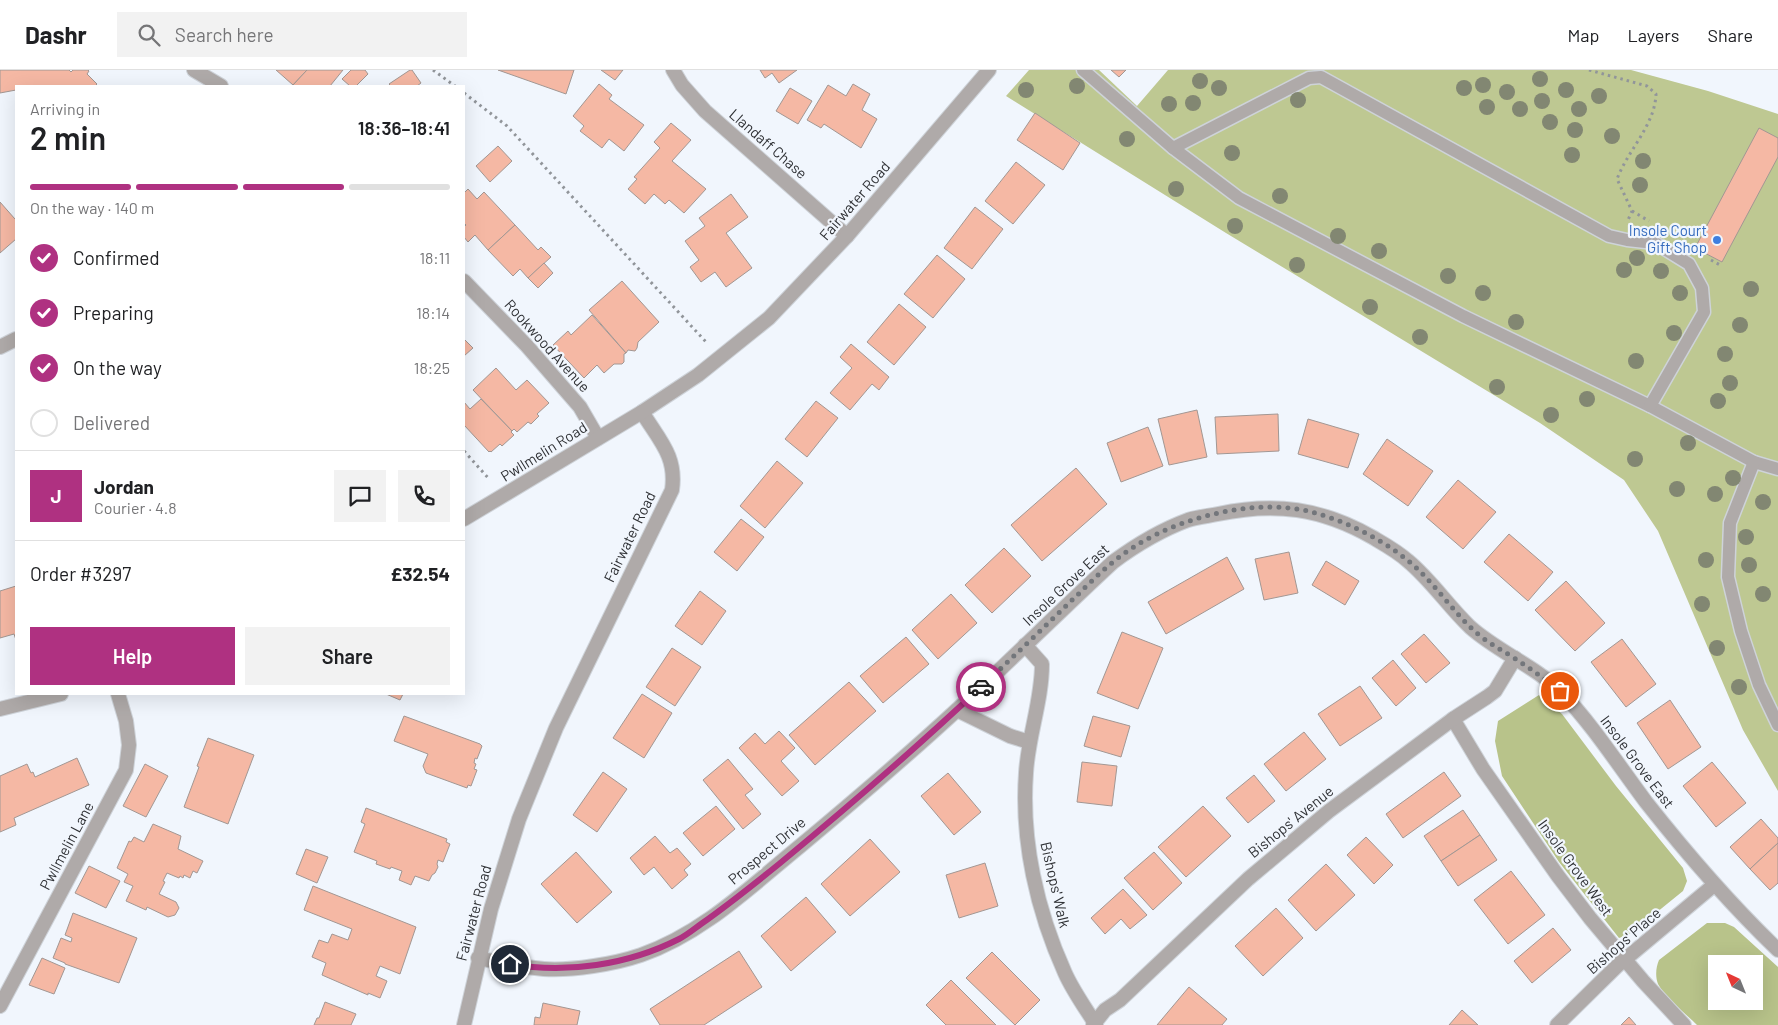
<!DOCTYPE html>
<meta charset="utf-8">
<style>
body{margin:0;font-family:Barlow,sans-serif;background:#f2f2f2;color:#202124;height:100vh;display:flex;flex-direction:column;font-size:19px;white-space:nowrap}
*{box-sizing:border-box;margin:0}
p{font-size:16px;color:#757577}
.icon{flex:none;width:28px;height:28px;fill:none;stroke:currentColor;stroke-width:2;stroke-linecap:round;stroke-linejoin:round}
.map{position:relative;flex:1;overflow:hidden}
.panel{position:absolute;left:15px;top:15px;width:450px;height:610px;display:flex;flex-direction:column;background:#fff;border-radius:0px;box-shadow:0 5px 20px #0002}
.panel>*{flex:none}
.needle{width:32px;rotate:317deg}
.tools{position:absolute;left:1708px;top:885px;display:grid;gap:10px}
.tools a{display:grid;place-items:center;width:55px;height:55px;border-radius:0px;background:#fff;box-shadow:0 5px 20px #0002;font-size:25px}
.pin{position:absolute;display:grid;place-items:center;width:42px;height:42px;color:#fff;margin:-21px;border:2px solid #fff;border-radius:50%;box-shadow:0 1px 5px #0007}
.courier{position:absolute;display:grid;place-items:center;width:50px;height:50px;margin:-25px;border:4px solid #af3181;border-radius:50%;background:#fff;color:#222;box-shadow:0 1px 6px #0007}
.head em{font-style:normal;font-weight:600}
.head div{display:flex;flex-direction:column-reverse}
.head{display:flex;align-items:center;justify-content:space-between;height:85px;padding:0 15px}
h1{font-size:32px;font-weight:600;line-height:38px}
.bar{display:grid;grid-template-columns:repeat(4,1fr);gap:8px 5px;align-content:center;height:60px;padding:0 15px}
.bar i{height:6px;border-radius:4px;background:#e0e0e0}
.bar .current{background:#af3181}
.bar p{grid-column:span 4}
.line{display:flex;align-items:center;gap:12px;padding:0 15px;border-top:1px solid #e0e0e0}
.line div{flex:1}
.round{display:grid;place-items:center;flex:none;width:52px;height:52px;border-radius:0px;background:#f2f2f2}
ol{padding:0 15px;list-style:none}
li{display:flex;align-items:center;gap:15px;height:55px}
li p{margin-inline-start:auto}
li .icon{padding:5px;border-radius:50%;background:#af3181;color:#fff;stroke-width:4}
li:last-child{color:#757577}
li i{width:28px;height:28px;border:2px solid #e0e0e0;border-radius:50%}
.cta{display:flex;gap:10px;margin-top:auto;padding:10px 15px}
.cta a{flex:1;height:58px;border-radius:0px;background:#af3181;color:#fff;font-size:20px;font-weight:600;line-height:58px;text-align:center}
.cta a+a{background:#f2f2f2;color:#202124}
header{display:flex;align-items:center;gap:30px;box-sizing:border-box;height:70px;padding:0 25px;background:#fff;border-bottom:1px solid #e0e0e0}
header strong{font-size:24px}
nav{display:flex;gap:28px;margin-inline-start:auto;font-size:18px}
.search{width:350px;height:45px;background:#f2f2f2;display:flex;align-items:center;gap:12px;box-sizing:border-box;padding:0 18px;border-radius:0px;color:#757577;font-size:19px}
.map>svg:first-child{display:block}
.green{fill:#bec892}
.forest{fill:#b8c38a;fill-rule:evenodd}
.building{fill:#f5b8a4;stroke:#a29793}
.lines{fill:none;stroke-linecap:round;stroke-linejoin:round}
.service-casing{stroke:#ced3d9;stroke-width:15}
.minor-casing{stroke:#ced3d9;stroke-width:16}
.tertiary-casing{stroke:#ced3d9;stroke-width:16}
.path{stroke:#91959a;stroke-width:3;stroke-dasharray:2.5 4;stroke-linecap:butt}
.service{stroke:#afaaa9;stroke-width:12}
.minor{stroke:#afaaa9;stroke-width:14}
.tertiary{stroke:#afaaa9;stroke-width:14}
.tree{fill:#828772}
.done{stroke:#73767b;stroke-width:5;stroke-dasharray:0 9}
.route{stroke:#af3181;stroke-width:6}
.shop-dot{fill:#3f7fe0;stroke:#f1f6fd;stroke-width:2}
.labels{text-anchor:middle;stroke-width:4.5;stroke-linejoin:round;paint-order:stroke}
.street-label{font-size:15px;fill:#2f3135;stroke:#f1f6fd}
.shop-label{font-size:15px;fill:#366cbe;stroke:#f1f6fd;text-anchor:end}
</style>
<header>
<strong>Dashr</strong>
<div class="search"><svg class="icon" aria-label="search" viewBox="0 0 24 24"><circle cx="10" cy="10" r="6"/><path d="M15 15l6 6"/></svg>Search here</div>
<nav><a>Map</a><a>Layers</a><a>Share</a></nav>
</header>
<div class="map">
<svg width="1778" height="955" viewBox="0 0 1778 955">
<rect width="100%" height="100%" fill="#f1f6fd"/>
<polygon class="green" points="1029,0 1099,0 1137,36 1168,0 1631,0 1708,21 1778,44 1778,721 1743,660 1658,461 1624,410 1540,353 1226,163 1006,26"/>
<g class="forest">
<polygon points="1539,625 1562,644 1616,716 1683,798 1687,811 1683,821 1630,864 1619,868 1559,792 1502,706 1495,671 1498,651"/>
<path d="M1707 853H1725L1734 857 1778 897V955H1697C1687 945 1664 926 1658 914 1655 906 1656 897 1659 890ZM1716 894H1754V931H1716Z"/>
</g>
<g class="building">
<polygon points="0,0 69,0 71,2 73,0 88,0 89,1 87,4 97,14 95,16 16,16 16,20 0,23"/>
<polygon points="276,0 307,0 293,15"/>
<polygon points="307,0 343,0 330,16 294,16 293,15"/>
<polygon points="351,0 365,0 368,4 356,16 350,16 342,9"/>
<polygon points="410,0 412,0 421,13 417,16 391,16 389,14"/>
<polygon points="498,0 574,0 566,24"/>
<polygon points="601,0 623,0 615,10"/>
<polygon points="760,0 797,0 779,13 772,3 765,8"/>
<polygon points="1111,0 1126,0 1119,7"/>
<polygon points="599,14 612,25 609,29 644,55 624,81 609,69 602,78 580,61 584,56 573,46"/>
<polygon points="853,14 870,24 862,40 877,49 861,78 824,54 821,58 807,50 828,15 846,26"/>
<polygon points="790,18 812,31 798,54 776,41"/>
<polygon points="1035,43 1080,73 1063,100 1017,70"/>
<polygon points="671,53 691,70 672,91 706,119 684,143 669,130 665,134 654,124 645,134 628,119 637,109 634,107 660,78 654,72"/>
<polygon points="1759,58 1778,68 1778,87 1722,192 1695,178"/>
<polygon points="498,76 512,91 490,112 476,96"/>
<polygon points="1016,92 1045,115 1013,154 985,131"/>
<polygon points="468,119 477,129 484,122 515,155 488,180 475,165 468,172 464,167 464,157 466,155 464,153 464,123"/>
<polygon points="731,124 748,147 726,163 752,198 726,217 715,202 701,212 690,197 699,190 685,171 705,156 699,148"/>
<polygon points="0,132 15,149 16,148 16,169 0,183"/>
<polygon points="975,137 1003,159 972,199 944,178"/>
<polygon points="515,155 538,180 541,177 551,187 528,208 520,199 513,206 488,180"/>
<polygon points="937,185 965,209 933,248 904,224"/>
<polygon points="544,193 553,203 538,218 528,208"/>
<polygon points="622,211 659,252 638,272 637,278 635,281 628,280 626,283 589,240"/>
<polygon points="899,234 926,257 894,295 867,272"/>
<polygon points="592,245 626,283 624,284 624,292 622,294 614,294 604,303 597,295 584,308 553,275 568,261 571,265"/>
<polygon points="464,269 473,278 464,286"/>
<polygon points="851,274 889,307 879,320 872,314 850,340 830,323 852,298 840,287"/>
<polygon points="496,298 516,320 527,310 549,333 537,344 539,346 531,354 528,352 517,362 514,359 512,361 473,320"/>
<polygon points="481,329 512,361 511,362 514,365 502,376 500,374 491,382 490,381 489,382 464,355 464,332 470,339"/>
<polygon points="816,331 838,348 807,387 785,369"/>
<polygon points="1197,340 1207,387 1169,395 1158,349"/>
<polygon points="1278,344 1279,381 1217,384 1215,347"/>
<polygon points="1308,349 1359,364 1348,398 1298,384"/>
<polygon points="1148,357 1163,396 1121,412 1107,373"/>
<polygon points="1387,369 1433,401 1408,436 1363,404"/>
<polygon points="777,391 803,413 765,458 740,436"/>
<polygon points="1076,398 1107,434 1042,491 1011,455"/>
<polygon points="1458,410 1496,442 1463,479 1426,447"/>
<polygon points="741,449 764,467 737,501 714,482"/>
<polygon points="1509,464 1553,502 1528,531 1484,492"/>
<polygon points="1004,478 1031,506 992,543 965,515"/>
<polygon points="1289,482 1298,523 1264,530 1255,489"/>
<polygon points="1227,487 1244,519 1166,564 1148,532"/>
<polygon points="1326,491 1359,511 1345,535 1312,515"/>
<polygon points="1566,511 1605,553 1575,581 1535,540"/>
<polygon points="16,516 16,570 14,564 0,568 0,521"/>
<polygon points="700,521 726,541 702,575 675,556"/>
<polygon points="951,524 977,553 938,589 912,560"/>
<polygon points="1122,562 1163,578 1138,639 1097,623"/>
<polygon points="1424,564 1450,593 1426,613 1401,584"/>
<polygon points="906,567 929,594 883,633 860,606"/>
<polygon points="1622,569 1656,614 1626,637 1591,592"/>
<polygon points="672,578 701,597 675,636 646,617"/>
<polygon points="1393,590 1416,618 1396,636 1372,608"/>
<polygon points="849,612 876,641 815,695 789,665"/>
<polygon points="1360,616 1382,648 1340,676 1318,644"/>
<polygon points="386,624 403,624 400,630"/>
<polygon points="642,624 672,643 644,688 613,668"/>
<polygon points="1670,630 1701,677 1668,699 1637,653"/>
<polygon points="404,646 480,674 482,676 477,689 475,688 474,693 476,694 474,699 477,700 471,716 468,715 467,718 426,703 423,696 428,684 394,671"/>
<polygon points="1093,646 1130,656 1121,687 1084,676"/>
<polygon points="779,661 795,678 781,691 799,711 782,726 739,678 755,663 765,674"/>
<polygon points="1304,662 1326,689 1286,721 1264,694"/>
<polygon points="208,668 254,685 228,754 184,737 199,697 197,696"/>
<polygon points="77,688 89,715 14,748 16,755 0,762 0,706 27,694 31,703 33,702 35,707"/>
<polygon points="728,689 753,719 745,725 761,744 743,759 703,710"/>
<polygon points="1082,692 1117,696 1112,736 1077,732"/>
<polygon points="1712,692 1746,733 1716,757 1683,716"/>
<polygon points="145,694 168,706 146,747 123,736"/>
<polygon points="603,702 627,719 597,762 573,745"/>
<polygon points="1444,702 1461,726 1403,768 1386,744"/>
<polygon points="948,703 981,742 954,765 921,726"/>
<polygon points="1254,705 1275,731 1248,753 1226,728"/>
<polygon points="716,736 735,759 703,786 683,763"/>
<polygon points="1203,736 1231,766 1186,807 1158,777"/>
<polygon points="366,738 447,769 446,772 450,774 443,792 438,790 437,794 438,797 435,803 432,805 429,811 415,806 411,815 399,810 402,801 391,797 390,799 376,794 377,791 354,782 365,754 361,752"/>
<polygon points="1463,740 1480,765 1441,791 1424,766"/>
<polygon points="1761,749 1778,768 1778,773 1750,799 1730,777"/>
<polygon points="153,754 181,766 178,779 203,791 197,803 193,801 190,808 184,805 183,808 180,806 179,808 167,803 163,811 165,812 159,824 176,832 179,838 175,845 168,847 147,837 146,840 126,831 133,816 124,812 128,804 117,798 129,771 131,772 134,767 144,772"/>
<polygon points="1480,765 1497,790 1458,816 1441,791"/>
<polygon points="655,766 670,783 677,778 691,794 684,800 688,805 672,819 654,797 644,805 630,788"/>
<polygon points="1366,767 1393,795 1374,814 1347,785"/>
<polygon points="870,769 900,802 850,846 821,814"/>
<polygon points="1778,773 1778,813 1770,820 1750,799"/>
<polygon points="306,779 328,787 317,813 296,804"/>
<polygon points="576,782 612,822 577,853 541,814"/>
<polygon points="1154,782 1182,813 1153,840 1124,808"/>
<polygon points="985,793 998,836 959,848 946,805"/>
<polygon points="1326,794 1355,825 1316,861 1288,830"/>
<polygon points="89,796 120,811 106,838 75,823"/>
<polygon points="1511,801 1545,845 1508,874 1474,830"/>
<polygon points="313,816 416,857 400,904 380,896 376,906 387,911 380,928 368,923 368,925 322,905 326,893 312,887 319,870 328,873 332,864 348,870 352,859 304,840"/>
<polygon points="1123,819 1147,845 1130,859 1121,849 1105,864 1091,848"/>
<polygon points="806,827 836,862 791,901 761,866"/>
<polygon points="1276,838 1303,868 1263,906 1235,876"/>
<polygon points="73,843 137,868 119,913 65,894 65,893 53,888 61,868 71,872 72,868 65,865"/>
<polygon points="1553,858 1571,880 1532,913 1514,891"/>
<polygon points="739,881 762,917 704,955 660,955 650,939"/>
<polygon points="992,882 1040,930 1015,955 966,908"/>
<polygon points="42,888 65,898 54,924 29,915"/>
<polygon points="951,910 996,955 946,955 926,935"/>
<polygon points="1189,917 1227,949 1222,955 1157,955"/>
<polygon points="325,932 356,944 351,955 314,955 317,948 319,948"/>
<polygon points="543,933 580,941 577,955 534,955 535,947 540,948"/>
<polygon points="1462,940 1478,955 1449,955"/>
<polygon points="1629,947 1636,955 1621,955"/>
</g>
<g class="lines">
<defs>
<g id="service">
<polyline points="1083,0 1173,78 1239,128 1463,246 1650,336 1754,392 1778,399"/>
<polyline points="1173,78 1309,8 1321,7 1609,166 1627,170 1655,173 1689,194 1702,218 1704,242 1650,336"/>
<polyline points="1754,392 1730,453 1728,507 1741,561 1759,615 1778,655"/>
</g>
<g id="minor">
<polyline points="194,0 221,16"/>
<polyline points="673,0 682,15 705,41 847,166"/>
<polyline points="464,211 527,276 580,337 598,368"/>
<polyline points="0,277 16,269"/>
<path d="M1025 575 1042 594C1042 631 1028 666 1026 703 1021 771 1037 841 1065 903 1073 921 1086 939 1096 955"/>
<polyline points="957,640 1010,666 1029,672"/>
<polyline points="1453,649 1483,699 1558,806 1590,848 1643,911 1684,955"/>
<path d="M478 888C500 893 522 897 544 899 571 901 615 894 641 885 702 864 750 817 799 777 853 732 907 686 959 638 1011 590 1061 540 1113 492 1136 475 1161 460 1188 450 1198 447 1208 446 1218 444 1275 432 1321 438 1372 467 1384 474 1397 481 1408 491 1431 510 1448 536 1470 557 1498 582 1535 596 1561 622 1592 654 1619 696 1646 732 1687 784 1730 834 1778 880"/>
<polyline points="0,936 126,700 129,675 126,651 118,624"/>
<path d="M464 955 491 839 519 749 556 658 672 420C677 386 659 370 642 342"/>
<polyline points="1093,955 1105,940 1120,930 1248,809 1329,741 1453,649 1487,627 1495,621 1515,588"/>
<polyline points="1557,955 1617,896 1714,815"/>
</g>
<g id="tertiary">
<polyline points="464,449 642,342 698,305 769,248 847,166 989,0"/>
<polyline points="0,639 61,624"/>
</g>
</defs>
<use href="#service" class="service-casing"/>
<use href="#minor" class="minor-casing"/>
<use href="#tertiary" class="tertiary-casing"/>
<g class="path">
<polyline points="433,0 455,16"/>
<path d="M1589 0 1647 16 1656 24C1655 55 1628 80 1617 109L1632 141 1628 150"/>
<polyline points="464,23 507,56 706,272"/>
<polyline points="1632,141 1649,151"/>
<polyline points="1711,190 1722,196"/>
<polyline points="464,381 490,410"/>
</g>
<use href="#service" class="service"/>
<use href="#minor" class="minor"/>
<use href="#tertiary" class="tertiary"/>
</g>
<g class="tree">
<circle cx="1540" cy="9" r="8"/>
<circle cx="1200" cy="11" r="8"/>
<circle cx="1483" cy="15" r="8"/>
<circle cx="1077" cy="16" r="8"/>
<circle cx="1219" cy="18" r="8"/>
<circle cx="1464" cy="18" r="8"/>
<circle cx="1026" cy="20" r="8"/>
<circle cx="1566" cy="20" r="8"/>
<circle cx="1507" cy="22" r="8"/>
<circle cx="1599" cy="26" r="8"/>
<circle cx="1298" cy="30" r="8"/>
<circle cx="1542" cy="31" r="8"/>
<circle cx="1193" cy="33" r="8"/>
<circle cx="1169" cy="34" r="8"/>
<circle cx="1487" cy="37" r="8"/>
<circle cx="1520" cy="39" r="8"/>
<circle cx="1579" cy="39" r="8"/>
<circle cx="1550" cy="52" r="8"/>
<circle cx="1575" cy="60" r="8"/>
<circle cx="1612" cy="66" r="8"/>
<circle cx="1127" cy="69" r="8"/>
<circle cx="1232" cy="83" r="8"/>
<circle cx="1572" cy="85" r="8"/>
<circle cx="1643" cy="91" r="8"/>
<circle cx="1640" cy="115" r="8"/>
<circle cx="1176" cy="119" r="8"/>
<circle cx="1280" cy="126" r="8"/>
<circle cx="1235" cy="156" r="8"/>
<circle cx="1338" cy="166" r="8"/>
<circle cx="1379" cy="181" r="8"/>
<circle cx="1637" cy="188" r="8"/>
<circle cx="1297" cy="195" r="8"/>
<circle cx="1624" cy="200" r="8"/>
<circle cx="1661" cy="201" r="8"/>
<circle cx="1448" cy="206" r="8"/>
<circle cx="1751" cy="219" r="8"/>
<circle cx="1483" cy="223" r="8"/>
<circle cx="1680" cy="223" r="8"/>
<circle cx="1370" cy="237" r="8"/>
<circle cx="1516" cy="252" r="8"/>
<circle cx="1740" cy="255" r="8"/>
<circle cx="1674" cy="263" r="8"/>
<circle cx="1420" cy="267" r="8"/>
<circle cx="1725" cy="284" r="8"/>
<circle cx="1636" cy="291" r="8"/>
<circle cx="1730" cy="313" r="8"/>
<circle cx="1497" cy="317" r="8"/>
<circle cx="1587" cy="329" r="8"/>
<circle cx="1718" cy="331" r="8"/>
<circle cx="1551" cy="345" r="8"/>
<circle cx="1688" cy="373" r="8"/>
<circle cx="1635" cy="389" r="8"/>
<circle cx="1733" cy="408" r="8"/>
<circle cx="1677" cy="419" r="8"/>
<circle cx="1715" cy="424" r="8"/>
<circle cx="1763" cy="432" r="8"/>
<circle cx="1746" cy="467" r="8"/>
<circle cx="1706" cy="490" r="8"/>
<circle cx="1749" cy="495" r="8"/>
<circle cx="1763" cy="524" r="8"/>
<circle cx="1702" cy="534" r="8"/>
<circle cx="1717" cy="578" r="8"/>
<circle cx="1739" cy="617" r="8"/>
</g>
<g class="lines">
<path class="done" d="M981 617C1011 589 1040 561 1069 533 1083 520 1097 505 1113 492 1162 451 1249 426 1312 442 1345 451 1378 467 1406 489 1434 511 1452 542 1479 565 1489 573 1500 579 1511 586 1528 597 1544 608 1560 621"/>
<path class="route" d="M510 894C566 904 628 895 679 869 687 865 694 859 701 854 728 835 753 815 779 794 848 737 916 678 981 617"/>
</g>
<circle class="shop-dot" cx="1717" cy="170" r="5"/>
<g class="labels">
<g class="street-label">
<text transform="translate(768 74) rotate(41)" y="5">Llandaff Chase</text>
<text transform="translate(855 131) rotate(-49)" y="5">Fairwater Road</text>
<text transform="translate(547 276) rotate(48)" y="5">Rookwood Avenue</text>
<text transform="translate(544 382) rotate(-32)" y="5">Pwllmelin Road</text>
<text transform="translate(630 467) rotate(-64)" y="5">Fairwater Road</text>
<text transform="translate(1066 515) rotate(-43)" y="5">Insole Grove East</text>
<text transform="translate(1637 692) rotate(53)" y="5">Insole Grove East</text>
<text transform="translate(1291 752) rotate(-39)" y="5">Bishops' Avenue</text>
<text transform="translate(67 776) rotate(-62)" y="5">Pwllmelin Lane</text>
<text transform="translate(767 781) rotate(-40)" y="5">Prospect Drive</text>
<text transform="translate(1575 798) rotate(54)" y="5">Insole Grove West</text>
<text transform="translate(1055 815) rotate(77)" y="5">Bishops' Walk</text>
<text transform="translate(474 843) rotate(-75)" y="5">Fairwater Road</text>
<text transform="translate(1624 871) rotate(-41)" y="5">Bishops' Place</text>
</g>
<g class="shop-label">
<text x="1707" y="166">Insole Court<tspan x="1707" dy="17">Gift Shop</tspan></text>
</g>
</g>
</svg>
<div class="tools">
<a><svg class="needle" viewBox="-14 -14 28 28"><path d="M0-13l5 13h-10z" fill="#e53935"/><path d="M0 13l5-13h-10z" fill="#757577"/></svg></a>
</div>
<div class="pin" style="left:1560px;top:621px;background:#ea580c"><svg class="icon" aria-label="bag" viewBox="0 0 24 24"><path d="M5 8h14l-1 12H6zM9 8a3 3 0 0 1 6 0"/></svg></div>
<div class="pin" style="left:510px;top:894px;background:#1f2937"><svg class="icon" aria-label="home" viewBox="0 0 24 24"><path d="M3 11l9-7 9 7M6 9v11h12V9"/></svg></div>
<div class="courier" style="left:981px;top:617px"><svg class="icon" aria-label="car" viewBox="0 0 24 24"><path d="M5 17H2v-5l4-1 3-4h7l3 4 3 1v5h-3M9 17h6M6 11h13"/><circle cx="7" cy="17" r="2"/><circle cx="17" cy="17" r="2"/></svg></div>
<section class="panel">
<div class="head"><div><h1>2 min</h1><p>Arriving in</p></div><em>18:36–18:41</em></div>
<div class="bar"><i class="current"></i><i class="current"></i><i class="current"></i><i></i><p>On the way · 140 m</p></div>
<ol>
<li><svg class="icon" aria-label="check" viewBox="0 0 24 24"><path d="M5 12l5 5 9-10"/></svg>Confirmed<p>18:11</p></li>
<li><svg class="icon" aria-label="check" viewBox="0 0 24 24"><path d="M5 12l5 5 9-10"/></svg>Preparing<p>18:14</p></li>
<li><svg class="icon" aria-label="check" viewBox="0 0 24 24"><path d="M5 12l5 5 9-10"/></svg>On the way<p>18:25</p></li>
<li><i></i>Delivered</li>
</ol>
<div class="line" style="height:90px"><b class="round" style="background:#af3181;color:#fff">J</b><div><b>Jordan</b><p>Courier · 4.8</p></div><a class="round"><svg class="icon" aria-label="chat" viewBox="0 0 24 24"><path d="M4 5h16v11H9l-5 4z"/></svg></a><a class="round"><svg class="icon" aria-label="phone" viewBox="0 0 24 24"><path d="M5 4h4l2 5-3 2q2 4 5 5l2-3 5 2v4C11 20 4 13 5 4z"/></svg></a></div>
<div class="line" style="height:65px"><div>Order #3297</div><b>£32.54</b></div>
<div class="cta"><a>Help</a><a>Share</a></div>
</section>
</div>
